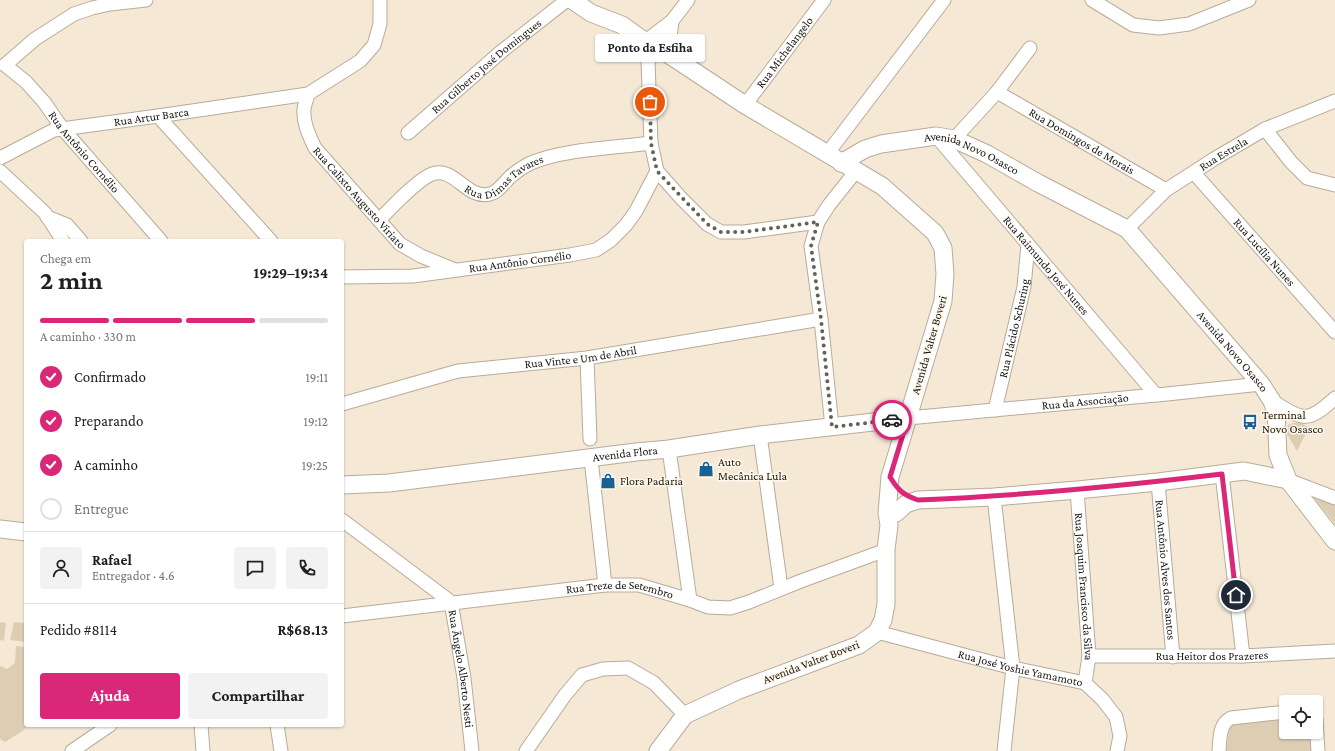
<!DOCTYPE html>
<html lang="pt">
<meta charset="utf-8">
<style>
body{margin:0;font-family:"Crimson Pro",serif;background:#f2f2f2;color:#202124;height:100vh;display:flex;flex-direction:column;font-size:15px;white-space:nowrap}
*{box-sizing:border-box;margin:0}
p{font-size:13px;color:#757577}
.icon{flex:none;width:22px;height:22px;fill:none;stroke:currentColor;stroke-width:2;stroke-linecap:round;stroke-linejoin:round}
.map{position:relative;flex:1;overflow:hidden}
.details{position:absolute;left:24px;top:239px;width:320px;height:488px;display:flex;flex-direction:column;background:#fff;border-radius:4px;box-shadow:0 1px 3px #0004}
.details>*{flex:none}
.controls{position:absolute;left:1279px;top:695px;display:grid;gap:8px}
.controls a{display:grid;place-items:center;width:44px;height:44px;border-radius:4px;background:#fff;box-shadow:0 1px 3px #0004;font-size:20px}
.pin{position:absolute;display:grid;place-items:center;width:34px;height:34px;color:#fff;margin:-17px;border:2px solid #fff;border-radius:50%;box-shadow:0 1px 4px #0007}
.courier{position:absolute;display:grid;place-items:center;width:40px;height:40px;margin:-20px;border:3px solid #db2777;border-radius:50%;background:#fff;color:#222;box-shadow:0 1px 5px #0007}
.bubble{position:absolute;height:28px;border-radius:4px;background:#fff;box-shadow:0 1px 3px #0004;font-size:13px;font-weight:700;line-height:28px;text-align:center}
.overview em{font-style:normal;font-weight:700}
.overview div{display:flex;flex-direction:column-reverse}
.overview{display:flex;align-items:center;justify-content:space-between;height:68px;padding:0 16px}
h1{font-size:26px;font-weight:700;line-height:30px}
.bar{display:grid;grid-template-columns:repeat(4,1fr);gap:6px 4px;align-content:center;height:48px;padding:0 16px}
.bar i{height:5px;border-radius:3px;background:#e0e0e0}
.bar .on{background:#db2777}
.bar p{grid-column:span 4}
.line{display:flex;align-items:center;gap:10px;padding:0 16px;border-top:1px solid #e0e0e0}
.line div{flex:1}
.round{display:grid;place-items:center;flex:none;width:42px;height:42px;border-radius:4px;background:#f2f2f2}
ol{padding:0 16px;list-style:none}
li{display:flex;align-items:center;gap:12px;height:44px}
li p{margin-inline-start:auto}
li .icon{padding:4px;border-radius:50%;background:#db2777;color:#fff;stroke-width:4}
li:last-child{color:#757577}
li i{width:22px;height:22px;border:2px solid #e0e0e0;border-radius:50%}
.primary-button{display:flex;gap:8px;margin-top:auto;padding:8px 16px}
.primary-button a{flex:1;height:46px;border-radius:4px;background:#db2777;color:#fff;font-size:16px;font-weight:700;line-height:46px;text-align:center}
.primary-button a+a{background:#f2f2f2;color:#202124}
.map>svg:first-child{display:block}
.green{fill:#ddcdb3}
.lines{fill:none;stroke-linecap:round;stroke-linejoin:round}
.minor-casing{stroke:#b7ab99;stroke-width:15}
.major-casing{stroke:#b7ab99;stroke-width:19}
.minor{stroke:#fff;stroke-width:13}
.major{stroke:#fff;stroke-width:17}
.done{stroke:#676055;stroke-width:4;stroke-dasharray:0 7.2}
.route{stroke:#db2777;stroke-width:5}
.labels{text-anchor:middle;stroke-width:3;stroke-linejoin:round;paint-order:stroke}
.street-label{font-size:12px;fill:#1b1710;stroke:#fef7eb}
.poi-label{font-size:12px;fill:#1b1710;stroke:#fef7eb;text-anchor:start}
</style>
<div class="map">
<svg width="1335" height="751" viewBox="0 0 1335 751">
<rect width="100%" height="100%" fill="#f5e9d6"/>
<g class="green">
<polygon points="1293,423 1301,423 1309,427 1297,451 1287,434 1288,425"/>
<polygon points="1316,497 1335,503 1335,524 1315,499"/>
<polygon points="0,622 6,623 4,641 0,640"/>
<polygon points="14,622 26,623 26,642 10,640"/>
<polygon points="16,646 26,647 26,725 29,725 21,732 5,742 0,739 0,666 7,669 15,663"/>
<polygon points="1286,719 1286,732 1311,732 1313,751 1226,751 1229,730 1232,725"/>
</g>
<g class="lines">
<defs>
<g id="minor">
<polyline points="1092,0 1133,25 1159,28 1189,24 1249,0"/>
<polyline points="646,41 672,21 688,0"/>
<polyline points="658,47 648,61 651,143 657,171 681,198 707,224 721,232 744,232 818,222"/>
<polyline points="668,54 672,21"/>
<path id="s1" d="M5 65 26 82 44 102 62 128 161 241"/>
<polyline points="5,65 35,39 74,14 92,8 110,4 146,0"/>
<path id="s2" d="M997 92 1166 190"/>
<path id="s3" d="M308 94C307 99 304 105 304 110 303 124 310 137 315 148L400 244 421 256 455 270"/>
<path id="s4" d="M745 105 824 0"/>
<polyline points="158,116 271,241"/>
<polyline points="1265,129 1291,162 1307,178 1335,185"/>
<path id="s5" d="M408 133 502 51 567 0"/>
<path id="s6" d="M936 136 1156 395"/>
<polyline points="954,139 997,92 1030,48"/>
<polyline points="827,154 944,0"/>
<path id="s7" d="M0 158 54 130 158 116 308 94 360 61 374 45 380 24V0"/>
<polyline points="0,171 45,213 63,241"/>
<path id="s8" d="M1194 173 1335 332"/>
<polyline points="47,217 67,225 81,241"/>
<path id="s9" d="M379 220C391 208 418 179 432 174 455 166 466 200 490 194 498 192 504 183 510 177 516 172 524 166 531 163 563 149 615 148 651 143"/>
<path id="s10" d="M1127 229 1166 190 1214 159 1265 129 1335 101"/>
<path id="s11" d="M342 277 413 276 570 255 596 250 611 240 626 225 636 211 657 171"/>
<polyline points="587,358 590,439"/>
<path d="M1272 401C1303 420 1307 424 1335 398"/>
<path id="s12" d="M342 404 458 371 587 358 821 319"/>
<path id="s13" d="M995 410 1024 287 1028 244"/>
<path id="s14" d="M908 418 1167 394 1261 384"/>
<polyline points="832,427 821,319 811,246 818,222 829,205 856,171"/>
<polyline points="760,435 781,588"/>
<polyline points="669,449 690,600"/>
<polyline points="591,459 605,585"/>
<polyline points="1222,474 1243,656"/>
<polyline points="1288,480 1335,498"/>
<path id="s15" d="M1158 482 1173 657"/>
<path id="s16" d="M1077 490 1089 656 1085 683"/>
<polyline points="994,497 1013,668 1004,751"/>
<path id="s17" d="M342 520 451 602 464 678 472 751"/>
<path id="s18" d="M342 616 605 585H639L690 600 708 607 730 608 749 602 801 581 886 550"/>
<path id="s19" d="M877 632 1013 668 1085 683 1103 700 1116 717 1120 736 1117 751"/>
<path id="s20" d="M1089 656H1243L1335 651"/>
<polyline points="1316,719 1318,751"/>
<polyline points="201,725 203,751"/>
<polyline points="277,725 281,751"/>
<polyline points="72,751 110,725"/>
<polyline points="526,751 565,695 582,675 603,669 628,668 654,683 685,715"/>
<path d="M1219 751C1220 739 1219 724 1231 718L1286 712"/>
</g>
<g id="major">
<polyline points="572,0 591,13 622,25 640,38 668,54 745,105 882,186 935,233 943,248 945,274 943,301 890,477 887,513 889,525 886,550 886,604 883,620 877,632 859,645 739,690 685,715 658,751"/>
<path id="s21" d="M841 163 865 149 881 144 936 136 954 139 987 154 1038 183 1127 229 1261 384 1272 401 1276 412 1278 455 1288 480 1335 541"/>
<path id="s22" d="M342 485 389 483 636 452 669 449 760 435 908 418"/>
<polyline points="896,513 906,504 918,500 994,497 1077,490 1158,482 1244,471 1288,480"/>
<polyline points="0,529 26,532"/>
</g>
</defs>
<use href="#minor" class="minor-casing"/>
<use href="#major" class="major-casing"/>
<use href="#minor" class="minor"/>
<use href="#major" class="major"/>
</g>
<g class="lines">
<polyline class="done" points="650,102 651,143 657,171 707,224 721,232 744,232 818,222 811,246 821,319 832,427 892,420"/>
<path class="route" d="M892 420 908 418 890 477C898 490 903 495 918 500 1020 496 1121 486 1222 474L1236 595"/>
</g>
<defs>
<symbol id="bus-bare" viewBox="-9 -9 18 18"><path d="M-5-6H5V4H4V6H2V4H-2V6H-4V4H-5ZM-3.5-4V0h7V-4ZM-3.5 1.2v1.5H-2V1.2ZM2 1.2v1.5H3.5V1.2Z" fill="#196094" stroke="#fef7eb" stroke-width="2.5" paint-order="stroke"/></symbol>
<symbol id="shop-bare" viewBox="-9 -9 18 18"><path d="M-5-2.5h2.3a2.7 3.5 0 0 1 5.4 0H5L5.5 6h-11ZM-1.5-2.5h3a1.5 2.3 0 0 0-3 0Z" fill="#196094" stroke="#fef7eb" stroke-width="2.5" paint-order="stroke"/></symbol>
</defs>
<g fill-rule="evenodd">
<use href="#bus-bare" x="1239" y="411" width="22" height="22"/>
<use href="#shop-bare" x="695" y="458" width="22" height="22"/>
<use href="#shop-bare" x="597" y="470" width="22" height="22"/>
</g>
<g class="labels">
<g class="street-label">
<text dy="4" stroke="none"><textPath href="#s4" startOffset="66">Rua Michelangelo</textPath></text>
<text dy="4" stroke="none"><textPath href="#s5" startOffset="103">Rua Gilberto José Domingues</textPath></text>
<text dy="4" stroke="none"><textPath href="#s7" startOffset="159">Rua Artur Barca</textPath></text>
<text dy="4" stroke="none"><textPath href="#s2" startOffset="98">Rua Domingos de Morais</textPath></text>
<text dy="4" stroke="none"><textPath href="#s1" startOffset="118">Rua Antônio Cornélio</textPath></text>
<text dy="4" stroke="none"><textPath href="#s10" startOffset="123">Rua Estrela</textPath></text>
<text dy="4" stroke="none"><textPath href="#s21" startOffset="139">Avenida Novo Osasco</textPath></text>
<text dy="4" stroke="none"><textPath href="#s9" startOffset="154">Rua Dimas Tavares</textPath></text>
<text dy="4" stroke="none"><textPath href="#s3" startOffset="123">Rua Calixto Augusto Viriato</textPath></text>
<text dy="4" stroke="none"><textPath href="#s8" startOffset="106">Rua Lucília Nunes</textPath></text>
<text dy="4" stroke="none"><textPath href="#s11" startOffset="179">Rua Antônio Cornélio</textPath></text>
<text dy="4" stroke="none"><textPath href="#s6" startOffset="170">Rua Raimundo José Nunes</textPath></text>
<text dy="4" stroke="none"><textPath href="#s13" startOffset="84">Rua Plácido Schuring</textPath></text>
<text transform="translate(929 345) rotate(-74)" y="4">Avenida Valter Boveri</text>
<text dy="4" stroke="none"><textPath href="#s21" startOffset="475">Avenida Novo Osasco</textPath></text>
<text dy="4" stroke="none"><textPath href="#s12" startOffset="244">Rua Vinte e Um de Abril</textPath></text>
<text dy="4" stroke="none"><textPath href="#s14" startOffset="178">Rua da Associação</textPath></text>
<text dy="4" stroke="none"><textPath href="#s22" startOffset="285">Avenida Flora</textPath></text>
<text dy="4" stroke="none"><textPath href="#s15" startOffset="88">Rua Antônio Alves dos Santos</textPath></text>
<text dy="4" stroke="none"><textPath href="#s16" startOffset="97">Rua Joaquim Francisco da Silva</textPath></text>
<text dy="4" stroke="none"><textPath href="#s18" startOffset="280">Rua Treze de Setembro</textPath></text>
<text dy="4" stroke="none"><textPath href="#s20" startOffset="123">Rua Heitor dos Prazeres</textPath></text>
<text transform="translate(811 662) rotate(-21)" y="4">Avenida Valter Boveri</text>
<text dy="4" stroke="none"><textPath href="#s19" startOffset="148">Rua José Yoshie Yamamoto</textPath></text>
<text dy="4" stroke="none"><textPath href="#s17" startOffset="204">Rua Ângelo Alberto Nesti</textPath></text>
</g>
<g class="poi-label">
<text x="1262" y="419">Terminal<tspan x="1262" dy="14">Novo Osasco</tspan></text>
<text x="718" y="466">Auto<tspan x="718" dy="14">Mecânica Lula</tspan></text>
<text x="620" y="485">Flora Padaria</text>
</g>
</g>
</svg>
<div class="controls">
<a><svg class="icon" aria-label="locate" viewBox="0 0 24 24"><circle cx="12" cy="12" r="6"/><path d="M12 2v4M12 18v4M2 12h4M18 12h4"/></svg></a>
</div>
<div class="pin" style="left:650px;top:102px;background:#ea580c"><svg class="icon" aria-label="bag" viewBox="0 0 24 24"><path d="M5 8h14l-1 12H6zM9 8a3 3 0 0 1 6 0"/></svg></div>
<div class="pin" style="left:1236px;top:595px;background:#1f2937"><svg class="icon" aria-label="home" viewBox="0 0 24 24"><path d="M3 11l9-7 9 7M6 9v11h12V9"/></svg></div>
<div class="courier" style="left:892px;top:420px"><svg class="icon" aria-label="car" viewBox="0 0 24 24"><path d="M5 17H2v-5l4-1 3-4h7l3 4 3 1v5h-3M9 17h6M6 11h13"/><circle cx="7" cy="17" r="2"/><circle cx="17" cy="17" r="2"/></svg></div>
<div class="bubble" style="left:595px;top:34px;width:110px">Ponto da Esfiha</div>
<section class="details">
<div class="overview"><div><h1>2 min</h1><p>Chega em</p></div><em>19:29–19:34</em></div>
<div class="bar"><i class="on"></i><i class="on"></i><i class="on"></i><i></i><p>A caminho · 330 m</p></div>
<ol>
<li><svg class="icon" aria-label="check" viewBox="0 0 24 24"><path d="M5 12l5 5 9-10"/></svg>Confirmado<p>19:11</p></li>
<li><svg class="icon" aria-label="check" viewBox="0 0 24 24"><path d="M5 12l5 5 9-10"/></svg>Preparando<p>19:12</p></li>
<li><svg class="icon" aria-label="check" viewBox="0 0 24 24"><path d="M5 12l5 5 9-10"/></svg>A caminho<p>19:25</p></li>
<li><i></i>Entregue</li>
</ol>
<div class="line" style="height:72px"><a class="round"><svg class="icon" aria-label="person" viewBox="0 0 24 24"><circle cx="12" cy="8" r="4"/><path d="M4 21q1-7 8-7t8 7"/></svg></a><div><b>Rafael</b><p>Entregador · 4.6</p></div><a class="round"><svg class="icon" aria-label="chat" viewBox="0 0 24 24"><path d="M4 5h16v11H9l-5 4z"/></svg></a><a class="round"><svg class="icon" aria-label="phone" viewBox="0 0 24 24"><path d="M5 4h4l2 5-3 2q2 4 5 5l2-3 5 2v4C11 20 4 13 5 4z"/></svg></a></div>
<div class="line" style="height:52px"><div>Pedido #8114</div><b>R$68.13</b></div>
<div class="primary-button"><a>Ajuda</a><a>Compartilhar</a></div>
</section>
</div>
